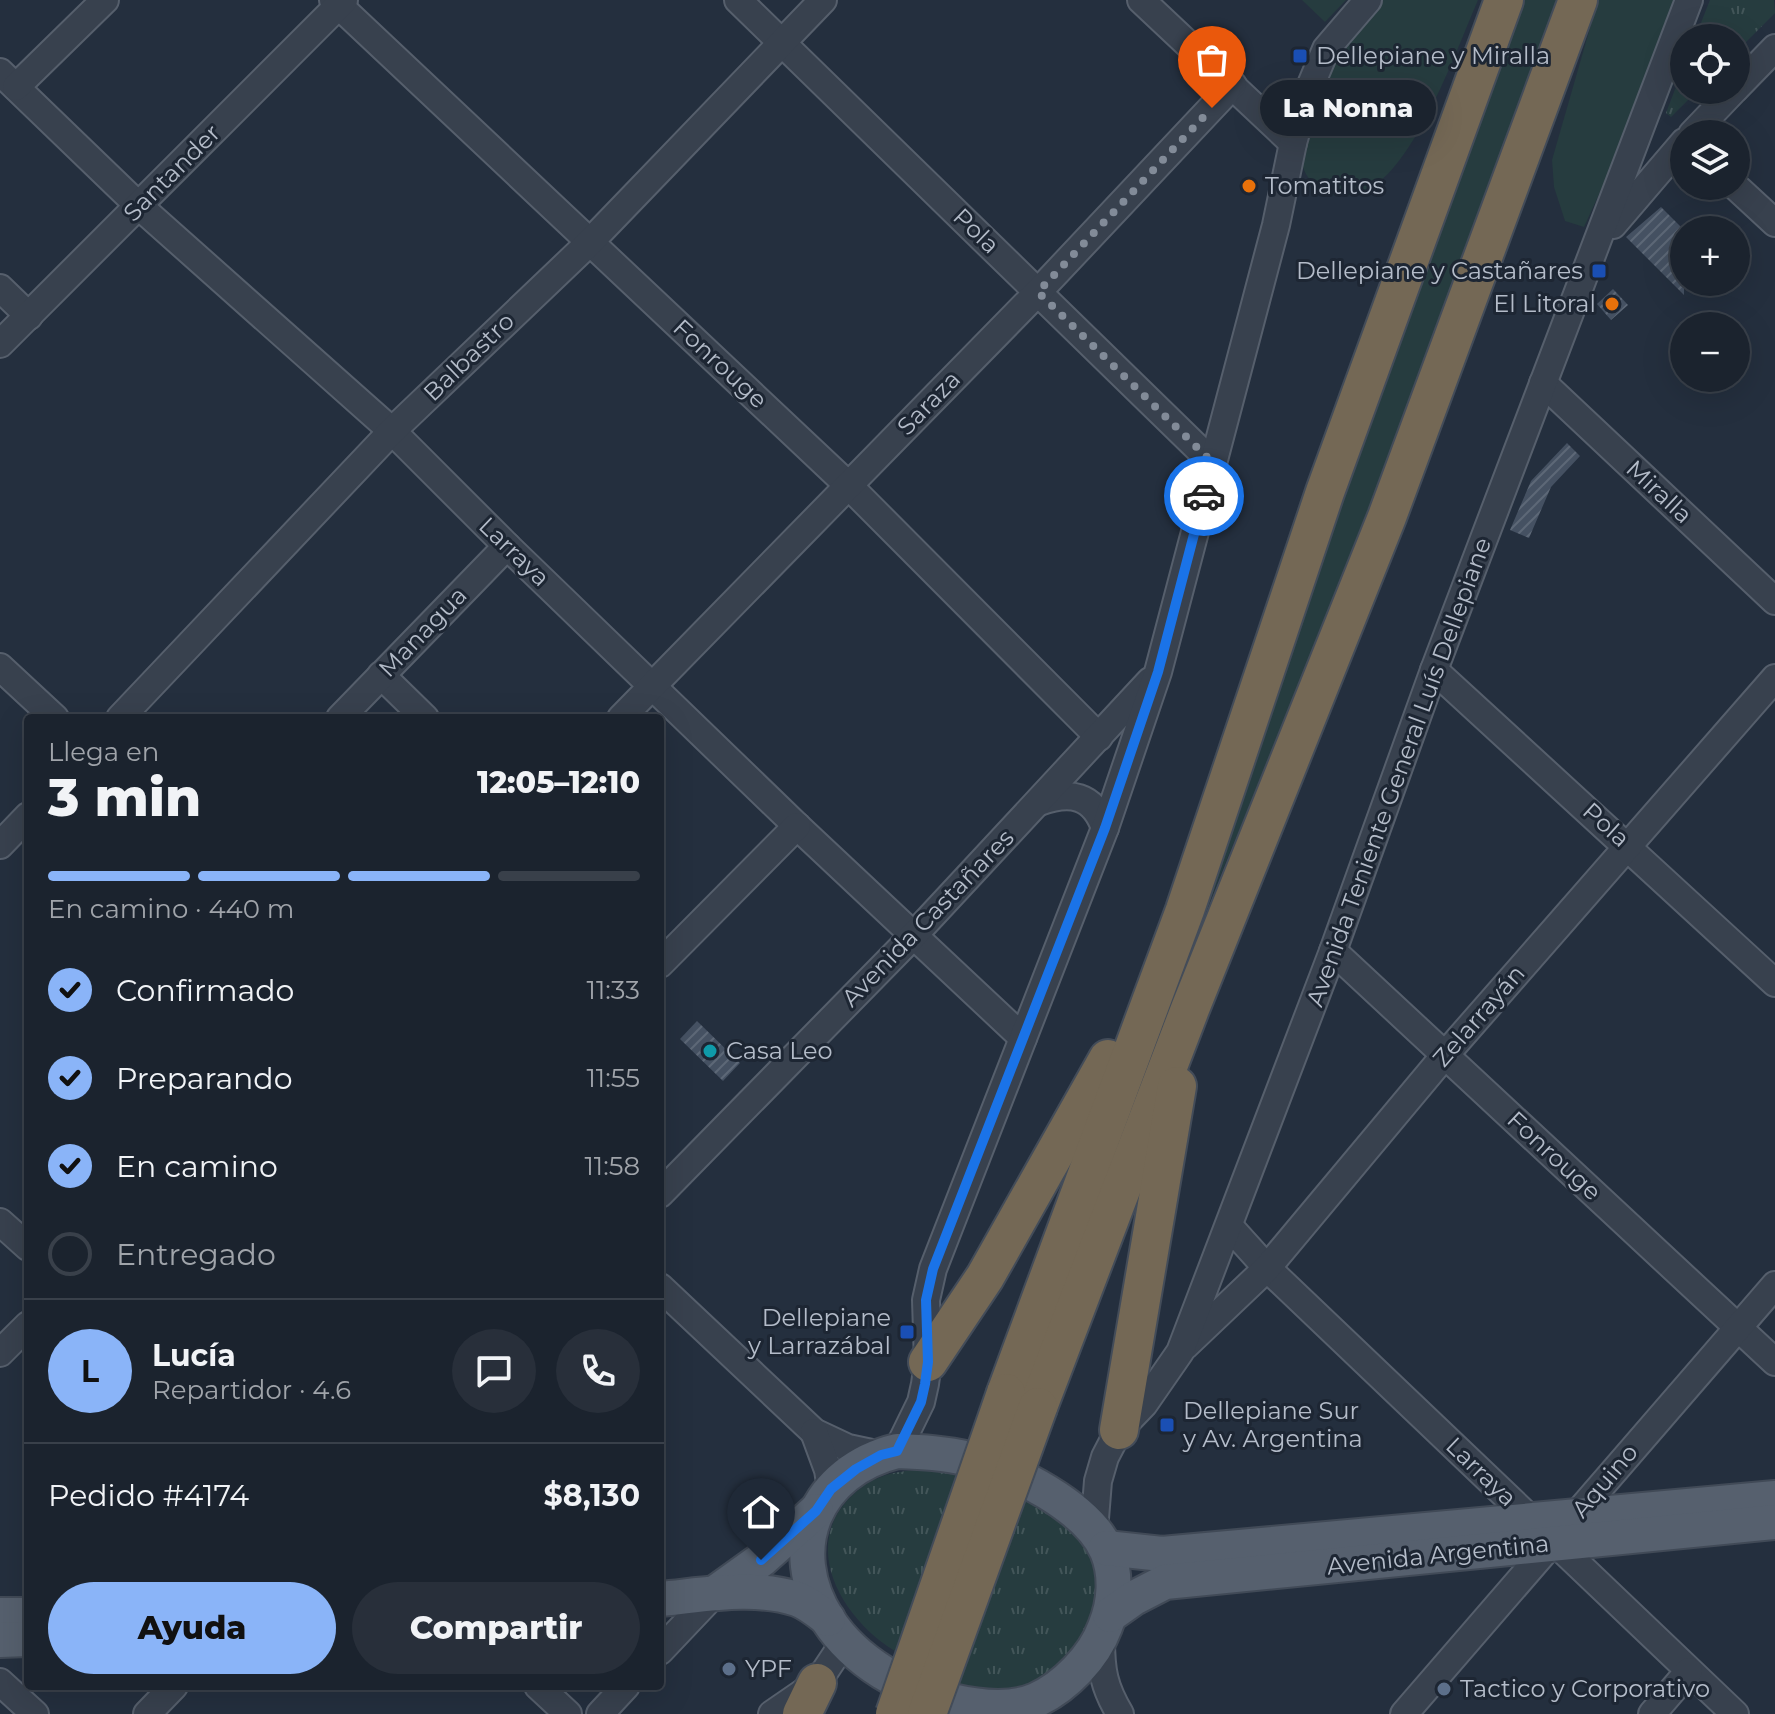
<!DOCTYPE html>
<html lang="es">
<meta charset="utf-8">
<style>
body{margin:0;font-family:Montserrat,sans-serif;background:#282f3a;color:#f1f3f6;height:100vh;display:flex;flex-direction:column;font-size:30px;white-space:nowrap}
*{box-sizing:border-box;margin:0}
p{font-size:26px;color:#a0a4aa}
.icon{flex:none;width:44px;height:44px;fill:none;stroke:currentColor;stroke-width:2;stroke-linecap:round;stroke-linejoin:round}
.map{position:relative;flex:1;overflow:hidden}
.drawer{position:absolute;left:24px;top:714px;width:640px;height:976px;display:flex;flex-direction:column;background:#1b232e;border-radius:8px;box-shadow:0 8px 32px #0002,0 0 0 2px #39404a}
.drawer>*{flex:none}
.controls{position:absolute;left:1670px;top:24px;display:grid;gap:16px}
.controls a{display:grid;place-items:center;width:80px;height:80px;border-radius:50%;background:#1b232e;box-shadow:0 8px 32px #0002,0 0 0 2px #39404a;font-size:40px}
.pin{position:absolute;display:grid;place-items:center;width:68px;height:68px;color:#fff;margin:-82px -34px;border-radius:50% 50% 50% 0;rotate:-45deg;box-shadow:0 0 8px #0007}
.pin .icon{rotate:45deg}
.courier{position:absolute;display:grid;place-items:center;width:80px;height:80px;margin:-40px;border:6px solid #1a73e8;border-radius:50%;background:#fff;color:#222;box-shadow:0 2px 10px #0007}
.bubble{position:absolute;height:56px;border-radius:28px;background:#1b232e;box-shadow:0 8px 32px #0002,0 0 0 2px #39404a;font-size:26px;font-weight:800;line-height:56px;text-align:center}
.overview em{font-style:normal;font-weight:800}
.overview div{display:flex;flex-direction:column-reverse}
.overview{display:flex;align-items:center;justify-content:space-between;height:136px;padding:0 24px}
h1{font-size:52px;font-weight:800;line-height:60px}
.bar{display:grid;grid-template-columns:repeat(4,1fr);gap:12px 8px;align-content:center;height:96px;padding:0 24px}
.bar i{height:10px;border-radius:6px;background:#39404a}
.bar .on{background:#8ab4f8}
.bar p{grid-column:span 4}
.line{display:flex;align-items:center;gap:20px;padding:0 24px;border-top:2px solid #39404a}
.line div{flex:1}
.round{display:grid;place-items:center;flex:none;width:84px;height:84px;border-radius:42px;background:#282f3a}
ol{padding:0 24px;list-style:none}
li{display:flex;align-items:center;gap:24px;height:88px}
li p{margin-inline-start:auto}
li .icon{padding:8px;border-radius:50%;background:#8ab4f8;color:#111;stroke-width:4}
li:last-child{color:#a0a4aa}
li i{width:44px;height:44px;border:4px solid #39404a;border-radius:50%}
.button{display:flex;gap:16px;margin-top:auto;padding:16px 24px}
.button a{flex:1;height:92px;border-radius:48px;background:#8ab4f8;color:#111;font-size:32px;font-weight:800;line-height:92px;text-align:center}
.button a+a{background:#282f3a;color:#f1f3f6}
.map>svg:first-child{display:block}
.grass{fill:#263c3f}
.park{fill:url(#park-tufts)}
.building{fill:url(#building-hatch)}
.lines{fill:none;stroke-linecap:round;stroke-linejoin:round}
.minor-casing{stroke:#565f6c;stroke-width:30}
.major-casing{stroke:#414a57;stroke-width:38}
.highway-casing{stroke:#434c59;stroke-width:42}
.minor{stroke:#38414e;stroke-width:26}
.major{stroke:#56606e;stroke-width:34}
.highway{stroke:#746855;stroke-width:38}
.highway-bridge-casing{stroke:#434c59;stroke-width:42;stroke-linecap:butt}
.highway-bridge{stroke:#746855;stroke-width:38}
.done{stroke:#828b98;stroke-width:8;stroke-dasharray:0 14.4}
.route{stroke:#1a73e8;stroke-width:10}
.transit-dot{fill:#1a4fb4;stroke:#1d2633;stroke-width:3}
.food-dot{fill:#e8710a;stroke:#1d2633;stroke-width:3}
.culture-dot{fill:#0f9aa8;stroke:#1d2633;stroke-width:3}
.service-dot{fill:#5c6f8a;stroke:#1d2633;stroke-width:3}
.labels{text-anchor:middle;stroke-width:6;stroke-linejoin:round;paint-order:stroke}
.poi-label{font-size:24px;fill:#b4bcc9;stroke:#1d2633;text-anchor:start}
.street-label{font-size:24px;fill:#b4bcc9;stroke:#1d2633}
</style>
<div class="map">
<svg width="1775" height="1714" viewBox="0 0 1775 1714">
<defs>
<pattern id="park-tufts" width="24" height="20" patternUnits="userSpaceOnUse" patternTransform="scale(2)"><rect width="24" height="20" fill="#263c3f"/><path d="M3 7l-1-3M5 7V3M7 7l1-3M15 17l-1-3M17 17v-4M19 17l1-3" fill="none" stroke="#435659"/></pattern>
<pattern id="building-hatch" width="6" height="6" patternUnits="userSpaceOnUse" patternTransform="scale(2)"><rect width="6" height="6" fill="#455162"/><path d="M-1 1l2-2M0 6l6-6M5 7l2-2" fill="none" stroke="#5d6877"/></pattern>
</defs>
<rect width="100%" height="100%" fill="#242f3e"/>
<g class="grass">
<polygon points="1302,0 1346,0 1325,22"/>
<path d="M1375 0H1478C1456 51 1418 159 1371 188 1357 196 1338 199 1324 192 1316 186 1308 180 1304 170 1295 143 1332 58 1348 33 1356 22 1366 11 1375 0Z"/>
<polygon points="1519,0 1561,0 1312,663 1229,854 1189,954 1269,693"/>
<polygon points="1598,0 1677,0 1633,120 1584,227 1565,221 1554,187 1552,160"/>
</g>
<g class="park">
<polygon points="1710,0 1774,0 1775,13 1736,52 1736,38 1695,38"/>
<polygon points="1684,66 1684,90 1698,90 1671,117 1666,113"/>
<path d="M945 1468 962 1470 895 1651C839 1617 795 1538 861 1488 885 1469 917 1470 945 1468Z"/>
<path d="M1023 1490C1045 1505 1081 1534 1096 1556 1112 1582 1088 1639 1070 1659 1056 1675 1032 1686 1014 1698L949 1691Z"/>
</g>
<g class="building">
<polygon points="1661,207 1684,230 1684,248 1677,255 1684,261 1684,295 1626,237"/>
<polygon points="1613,289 1628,305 1611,320 1597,304"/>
<polygon points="1567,443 1580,456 1551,487 1529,538 1510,530 1531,481"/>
<polygon points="697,1021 740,1063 723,1081 680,1039"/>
</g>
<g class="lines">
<defs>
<g id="minor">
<polyline points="333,0 848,485 1099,737"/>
<polyline points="738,0 1213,463"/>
<polyline points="1141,0 1293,143"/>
<polyline points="0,72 139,206 392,431 507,546 797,826 1023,1038"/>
<polyline points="16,87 105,0"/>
<polyline points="1736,88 1775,48"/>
<polyline points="1692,134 1734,90"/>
<polyline points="1735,186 1775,223"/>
<polyline points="1613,225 1684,142"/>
<polyline points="0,288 29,316"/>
<polyline points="0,344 344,0"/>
<polyline points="1543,383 1775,601"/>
<polyline points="0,667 55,718"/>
<polyline points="1434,670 1775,983"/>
<polyline points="381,675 425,718"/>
<polyline points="120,718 392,431 590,242 823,0"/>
<polyline points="340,718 507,546"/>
<polyline points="621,718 1038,292 1233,85"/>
<path d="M1039 802C1070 791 1093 794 1105 828"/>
<polyline points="0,845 28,816"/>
<polyline points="1333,951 1775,1362"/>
<polyline points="660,964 797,826"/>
<polyline points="660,1194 913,936 1150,681"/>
<polyline points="0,1222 28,1247"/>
<polyline points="1229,1226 1267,1268 1735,1714"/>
<polyline points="660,1287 814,1432 848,1448 881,1455"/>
<polyline points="1185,1346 1267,1268 1445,1055 1775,678"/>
<polyline points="0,1353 28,1325"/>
<polyline points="814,1432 828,1470 831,1489"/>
<polyline points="897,1451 921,1402 925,1384 928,1362 926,1300 933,1269 1105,828 1158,672 1276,225 1293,143 1307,94 1326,49 1368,0"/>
<polyline points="1094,1531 1098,1481 1105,1457 1119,1430 1144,1404 1180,1352 1333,951 1434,670 1689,0"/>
<path d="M1101 1639C1101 1671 1104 1687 1120 1714"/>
<polyline points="660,1651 715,1593"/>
<polyline points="0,1682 35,1714"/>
<polyline points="538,1686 568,1714"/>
<polyline points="147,1714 174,1686"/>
<polyline points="600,1714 626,1686"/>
<polyline points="772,1714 817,1683 845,1641"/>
<polyline points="1404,1714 1775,1285"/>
<polyline points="1652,1714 1689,1671"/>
</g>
<g id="major">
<path d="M897 1451C922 1452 945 1453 969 1459 1013 1469 1088 1507 1107 1551 1117 1575 1115 1603 1105 1627 1094 1657 1065 1687 1036 1700 1010 1711 978 1707 952 1701 905 1690 855 1662 828 1620 782 1548 816 1471 897 1451Z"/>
<polyline points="1106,1548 1162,1554 1775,1498"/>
<polyline points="715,1593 761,1560 816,1511"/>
<path d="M660 1599C704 1595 754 1585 797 1599 808 1603 819 1612 828 1619"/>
<polyline points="0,1615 28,1615"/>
<polyline points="1110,1615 1134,1598 1165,1582 1775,1522"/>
<polyline points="0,1640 28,1639"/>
</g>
<g id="highway">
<polyline points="928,1362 985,1277 1108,1059"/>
<polyline points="1006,1393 1185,910 1325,492 1504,0"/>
<polyline points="1038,1407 1190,1009 1387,517 1578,0"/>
<polyline points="1119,1430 1177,1086"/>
<polyline points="802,1714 817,1683"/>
</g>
</defs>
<use href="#minor" class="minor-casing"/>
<use href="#major" class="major-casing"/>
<use href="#highway" class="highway-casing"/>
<use href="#minor" class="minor"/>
<use href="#major" class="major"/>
<use href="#highway" class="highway"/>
<defs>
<g id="highway-bridge">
<polyline points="895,1714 1006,1393"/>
<polyline points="927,1714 1038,1407"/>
</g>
</defs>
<use href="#highway-bridge" class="highway-bridge-casing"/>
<use href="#highway-bridge" class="highway-bridge"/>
</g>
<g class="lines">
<polyline class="done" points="1204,496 1213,463 1038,292 1212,108"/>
<polyline class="route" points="761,1560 816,1511 831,1489 856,1469 881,1455 897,1451 921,1402 925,1384 928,1362 926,1300 933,1269 1105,828 1158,672 1204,496"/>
</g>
<g class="transit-dot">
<rect x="1292" y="48" width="16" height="16" rx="4"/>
<rect x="1591" y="263" width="16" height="16" rx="4"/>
<rect x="899" y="1324" width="16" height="16" rx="4"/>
<rect x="1159" y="1417" width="16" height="16" rx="4"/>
</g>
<g class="food-dot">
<circle cx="1249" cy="186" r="8"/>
<circle cx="1612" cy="304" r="8"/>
</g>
<circle class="culture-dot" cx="710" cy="1051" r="8"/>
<g class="service-dot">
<circle cx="729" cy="1669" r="8"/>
<circle cx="1444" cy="1689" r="8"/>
</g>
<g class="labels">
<g class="poi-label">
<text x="1316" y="64">Dellepiane y Miralla</text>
<text x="1265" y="194">Tomatitos</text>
<text x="1583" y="279" text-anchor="end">Dellepiane y Castañares</text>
<text x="1596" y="312" text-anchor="end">El Litoral</text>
<text x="726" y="1059">Casa Leo</text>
<text x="891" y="1326" text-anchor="end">Dellepiane<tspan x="891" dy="28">y Larrazábal</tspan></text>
<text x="1183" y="1419">Dellepiane Sur<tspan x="1183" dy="28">y Av. Argentina</tspan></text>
<text x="745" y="1677">YPF</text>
<text x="1460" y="1697">Tactico y Corporativo</text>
</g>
<g class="street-label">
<text transform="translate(172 173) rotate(-45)" y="8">Santander</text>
<text transform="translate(976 231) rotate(44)" y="8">Pola</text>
<text transform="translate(469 357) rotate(-44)" y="8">Balbastro</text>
<text transform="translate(720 364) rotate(43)" y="8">Fonrouge</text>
<text transform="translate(929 403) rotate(-46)" y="8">Saraza</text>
<text transform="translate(1659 492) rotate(43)" y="8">Miralla</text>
<text transform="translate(514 552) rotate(44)" y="8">Larraya</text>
<text transform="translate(423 632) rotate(-46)" y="8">Managua</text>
<text transform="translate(1399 772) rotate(-70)" y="8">Avenida Teniente General Luís Dellepiane</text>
<text transform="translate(1606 825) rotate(42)" y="8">Pola</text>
<text transform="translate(928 918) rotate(-46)" y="8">Avenida Castañares</text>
<text transform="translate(1479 1016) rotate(-49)" y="8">Zelarrayán</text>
<text transform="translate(1554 1156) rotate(43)" y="8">Fonrouge</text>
<text transform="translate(1481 1472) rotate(44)" y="8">Larraya</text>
<text transform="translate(1605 1481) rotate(-50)" y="8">Aquino</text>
<text transform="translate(1438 1555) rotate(-6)" y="8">Avenida Argentina</text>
</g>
</g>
</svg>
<div class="controls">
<a><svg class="icon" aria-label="locate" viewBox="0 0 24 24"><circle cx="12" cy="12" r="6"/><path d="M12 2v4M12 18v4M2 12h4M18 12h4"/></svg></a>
<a><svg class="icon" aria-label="layers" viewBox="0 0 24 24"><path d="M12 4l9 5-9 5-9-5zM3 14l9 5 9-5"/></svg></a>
<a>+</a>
<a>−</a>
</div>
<div class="pin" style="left:1212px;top:108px;background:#ea580c"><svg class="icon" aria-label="bag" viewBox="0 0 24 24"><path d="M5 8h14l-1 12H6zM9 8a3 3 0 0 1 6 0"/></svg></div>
<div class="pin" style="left:761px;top:1560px;background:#1f2937"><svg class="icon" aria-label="home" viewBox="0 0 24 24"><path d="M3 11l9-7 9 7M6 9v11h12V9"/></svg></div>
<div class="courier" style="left:1204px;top:496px"><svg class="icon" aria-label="car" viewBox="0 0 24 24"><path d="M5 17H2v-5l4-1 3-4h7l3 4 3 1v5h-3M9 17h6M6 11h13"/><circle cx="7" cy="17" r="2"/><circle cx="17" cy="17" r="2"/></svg></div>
<div class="bubble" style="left:1260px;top:80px;width:176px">La Nonna</div>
<section class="drawer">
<div class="overview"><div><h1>3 min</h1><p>Llega en</p></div><em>12:05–12:10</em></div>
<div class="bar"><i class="on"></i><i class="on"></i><i class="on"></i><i></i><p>En camino · 440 m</p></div>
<ol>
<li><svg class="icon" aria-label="check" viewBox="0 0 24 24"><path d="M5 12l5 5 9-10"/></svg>Confirmado<p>11:33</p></li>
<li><svg class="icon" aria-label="check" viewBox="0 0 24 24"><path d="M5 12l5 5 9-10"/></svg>Preparando<p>11:55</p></li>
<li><svg class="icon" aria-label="check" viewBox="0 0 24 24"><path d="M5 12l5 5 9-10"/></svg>En camino<p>11:58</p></li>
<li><i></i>Entregado</li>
</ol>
<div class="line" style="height:144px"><b class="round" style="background:#8ab4f8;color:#111">L</b><div><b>Lucía</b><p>Repartidor · 4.6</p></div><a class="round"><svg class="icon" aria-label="chat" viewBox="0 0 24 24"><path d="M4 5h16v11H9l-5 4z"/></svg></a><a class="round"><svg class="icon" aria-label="phone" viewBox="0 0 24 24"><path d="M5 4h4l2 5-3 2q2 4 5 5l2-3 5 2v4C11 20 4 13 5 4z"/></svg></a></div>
<div class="line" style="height:104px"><div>Pedido #4174</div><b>$8,130</b></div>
<div class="button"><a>Ayuda</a><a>Compartir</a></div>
</section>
</div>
